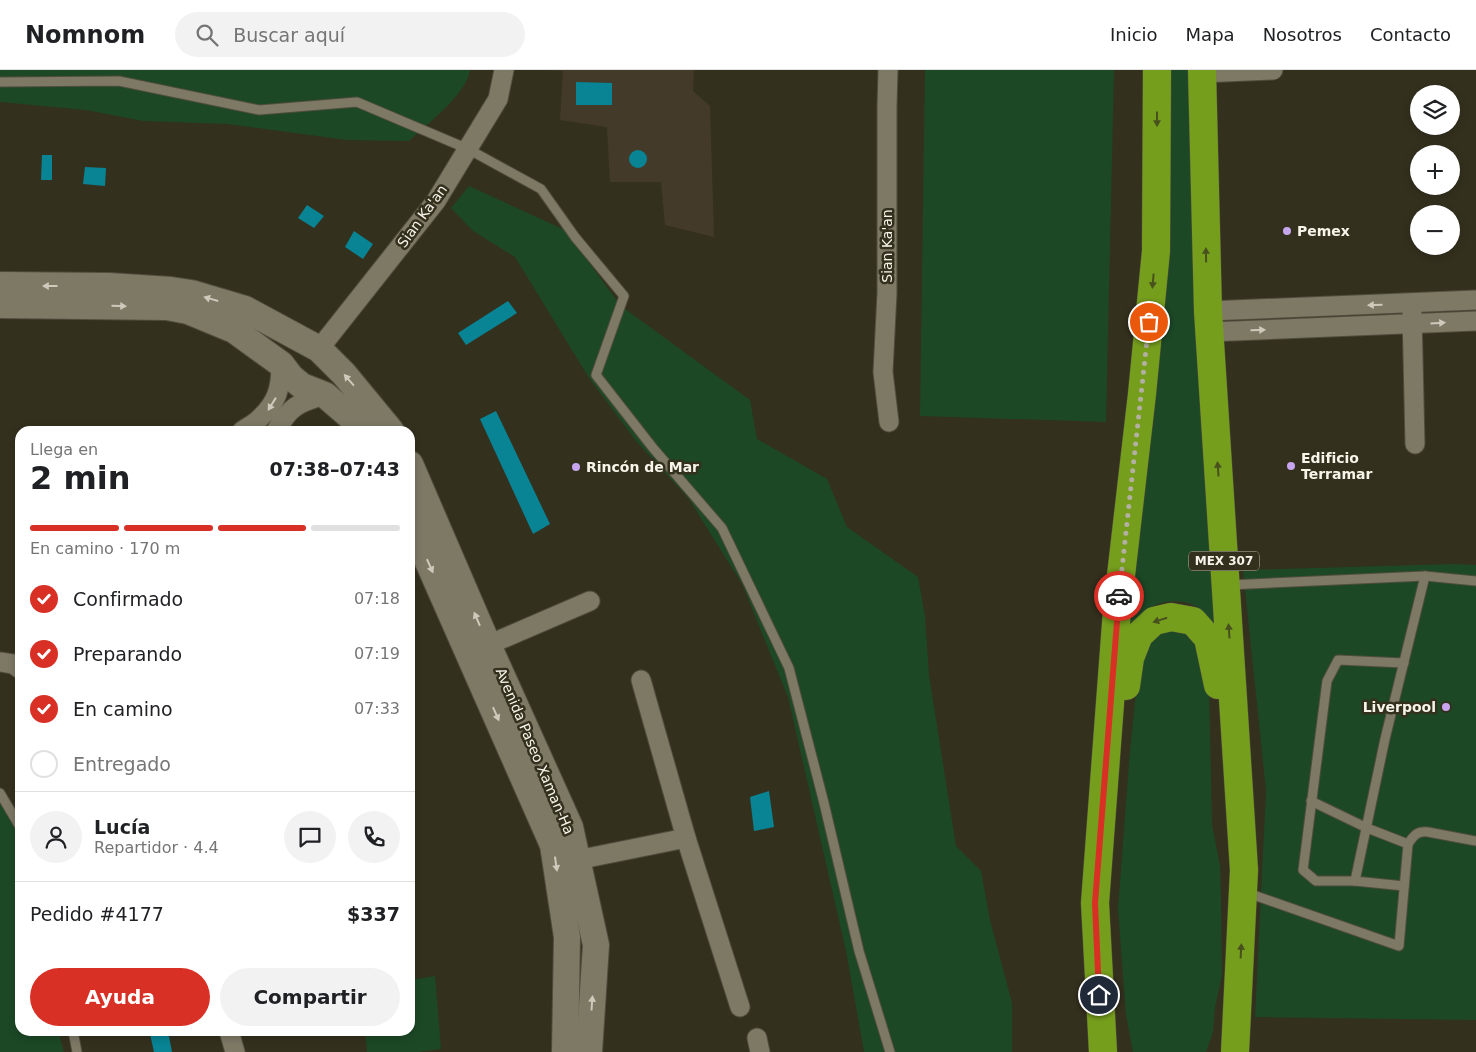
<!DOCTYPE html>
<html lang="es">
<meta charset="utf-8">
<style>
body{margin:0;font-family:"DejaVu Sans",sans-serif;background:#f2f2f2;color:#202124;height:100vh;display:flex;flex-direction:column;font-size:19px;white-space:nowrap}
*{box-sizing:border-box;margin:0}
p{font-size:16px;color:#757577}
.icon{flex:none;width:28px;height:28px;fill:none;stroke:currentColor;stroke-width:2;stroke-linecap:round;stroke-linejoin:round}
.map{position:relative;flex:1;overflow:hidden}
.drawer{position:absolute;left:15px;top:356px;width:400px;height:610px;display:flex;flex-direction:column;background:#fff;border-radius:15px;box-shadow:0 2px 8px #0003}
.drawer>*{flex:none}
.fabs{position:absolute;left:1410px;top:15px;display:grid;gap:10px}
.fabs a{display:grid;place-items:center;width:50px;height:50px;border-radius:50%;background:#fff;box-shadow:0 2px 8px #0003;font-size:25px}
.pin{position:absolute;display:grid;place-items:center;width:42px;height:42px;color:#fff;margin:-21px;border:2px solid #fff;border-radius:50%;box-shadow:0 1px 5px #0007}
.courier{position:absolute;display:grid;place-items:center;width:50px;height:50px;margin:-25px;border:4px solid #d93025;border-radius:50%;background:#fff;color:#222;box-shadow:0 1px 6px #0007}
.overview em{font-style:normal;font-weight:800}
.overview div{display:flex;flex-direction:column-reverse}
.overview{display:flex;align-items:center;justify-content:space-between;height:85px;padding:0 15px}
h1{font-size:32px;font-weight:800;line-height:38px}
.bar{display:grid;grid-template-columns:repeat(4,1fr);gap:8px 5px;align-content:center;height:60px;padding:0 15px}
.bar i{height:6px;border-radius:4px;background:#e0e0e0}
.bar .active{background:#d93025}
.bar p{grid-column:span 4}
.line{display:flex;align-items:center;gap:12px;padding:0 15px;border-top:1px solid #e0e0e0}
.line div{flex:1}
.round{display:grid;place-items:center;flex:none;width:52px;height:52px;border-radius:26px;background:#f2f2f2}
ol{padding:0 15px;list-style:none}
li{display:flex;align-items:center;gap:15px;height:55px}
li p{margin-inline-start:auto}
li .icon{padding:5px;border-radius:50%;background:#d93025;color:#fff;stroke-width:4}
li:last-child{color:#757577}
li i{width:28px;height:28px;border:2px solid #e0e0e0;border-radius:50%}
.button{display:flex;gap:10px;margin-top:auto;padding:10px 15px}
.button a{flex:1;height:58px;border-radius:30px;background:#d93025;color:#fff;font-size:20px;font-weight:800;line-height:58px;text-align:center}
.button a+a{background:#f2f2f2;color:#202124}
header{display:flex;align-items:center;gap:30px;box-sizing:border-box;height:70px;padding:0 25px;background:#fff;border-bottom:1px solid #e0e0e0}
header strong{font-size:24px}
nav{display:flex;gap:28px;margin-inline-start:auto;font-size:18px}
.search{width:350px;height:45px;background:#f2f2f2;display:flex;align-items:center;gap:12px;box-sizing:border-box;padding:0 18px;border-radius:28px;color:#757577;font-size:19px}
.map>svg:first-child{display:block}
.commercial{fill:#433a29}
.green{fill:#1c4826}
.water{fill:#088494}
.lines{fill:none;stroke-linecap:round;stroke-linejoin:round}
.lane-casing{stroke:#514d3d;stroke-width:11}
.street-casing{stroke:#514d3d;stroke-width:21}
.secondary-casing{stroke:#514d3d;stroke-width:28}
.highway-casing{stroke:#514d3d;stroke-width:29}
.lane{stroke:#7e7965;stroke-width:9}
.street{stroke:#7e7965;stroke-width:19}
.secondary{stroke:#7e7965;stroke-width:26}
.highway{stroke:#769e1d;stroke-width:28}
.oneway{fill:#48511e}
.oneway2{fill:#cdc9bb}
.done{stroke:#b3afa2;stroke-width:5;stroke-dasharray:0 9}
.route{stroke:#d93025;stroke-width:6}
.poi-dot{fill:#c8a6ef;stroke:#34301e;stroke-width:2}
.labels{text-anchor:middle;stroke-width:5;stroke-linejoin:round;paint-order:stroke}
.shield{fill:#34301e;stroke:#bcb9ac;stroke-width:1}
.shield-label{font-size:12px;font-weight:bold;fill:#f7f4e9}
.street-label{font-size:14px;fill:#f7f4e9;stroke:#34301e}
.poi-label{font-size:14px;font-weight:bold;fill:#f7f4e9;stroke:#34301e;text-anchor:start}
</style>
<header>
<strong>Nomnom</strong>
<div class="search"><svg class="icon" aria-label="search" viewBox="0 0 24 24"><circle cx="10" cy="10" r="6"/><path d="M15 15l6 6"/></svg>Buscar aquí</div>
<nav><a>Inicio</a><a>Mapa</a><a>Nosotros</a><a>Contacto</a></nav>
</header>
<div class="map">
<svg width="1476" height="982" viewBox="0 0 1476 982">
<rect width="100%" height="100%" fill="#34301e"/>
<polygon class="commercial" points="546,0 694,0 693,21 710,36 714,167 665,155 661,112 610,112 607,57 560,50 563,1"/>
<g class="green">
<path d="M0 0H470C467 24 426 55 409 71L347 70 227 54 143 51 86 40 0 32Z"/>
<polygon points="925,0 1114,0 1106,352 920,346"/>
<path d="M1167 0H1190L1219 565C1214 557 1208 547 1201 540 1186 528 1162 529 1147 540 1137 546 1132 558 1128 568Z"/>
<polygon points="469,116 565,160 621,236 750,330 757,369 827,409 847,457 918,507 925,546 929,605 956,776 981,801 990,850 1012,933 1012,982 864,982 846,881 788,627 742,514 689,429 637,372 589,308 515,187 473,161 451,138"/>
<polygon points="1455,494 1476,495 1476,950 1255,947 1266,721 1243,500"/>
<polygon points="1179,559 1199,572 1209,614 1212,754 1220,796 1221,825 1222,905 1215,937 1213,962 1206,982 1133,982 1126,945 1118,839 1130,680 1139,593 1150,570 1166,561"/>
<polygon points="0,728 20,754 20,961 58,961 64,982 0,982"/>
<polygon points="435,906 441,979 419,982 367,982 365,961 410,961 410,910"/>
</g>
<g class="water">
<polygon points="576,12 612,13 612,35 576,35"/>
<circle cx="638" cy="89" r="9"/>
<polygon points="42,85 52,85 52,110 41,110"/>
<polygon points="85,97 106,98 105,116 83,114"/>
<polygon points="307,135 324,146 314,158 298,148"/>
<polygon points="354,161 373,174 363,189 345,177"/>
<polygon points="508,231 517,243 466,275 458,263"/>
<polygon points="496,341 550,454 533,464 480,349"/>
<polygon points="769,721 774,757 754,761 750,727"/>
<polygon points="160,961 168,961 172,982 154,982 150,964"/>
</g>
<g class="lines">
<defs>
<g id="lane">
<polyline points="0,12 119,11 259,40 357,32 468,79 541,119 575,167 624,226 596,305 653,378 722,458 789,598 824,733 859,881 890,982"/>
<polyline points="1229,515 1425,506 1476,511"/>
<polyline points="0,723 20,757"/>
<polyline points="1311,731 1367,758 1408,774"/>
<polyline points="1355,811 1316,811 1303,800 1327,611 1338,590 1404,593"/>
<polyline points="1404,816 1355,811 1385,669 1425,506"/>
<path d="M1245 822 1399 876 1408 774C1414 765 1417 761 1428 762L1476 771"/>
<polyline points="73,961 77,982"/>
</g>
<g id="street">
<polyline points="888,0 887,36 887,223 883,302 889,352"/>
<polyline points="1202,3 1273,0"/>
<polyline points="1208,241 1476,230"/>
<polyline points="1412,243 1415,374"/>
<polyline points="1209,262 1476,251"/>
<polyline points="319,279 436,131 498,29 504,0"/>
<path d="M242 361C247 357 253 355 258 350 277 333 281 319 281 294"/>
<path d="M276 361C290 336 298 333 325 325"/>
<polyline points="488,575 590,531"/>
<polyline points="0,592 13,594 20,599"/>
<polyline points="641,610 686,768 740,937"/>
<polyline points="577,790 686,768"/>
<polyline points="229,961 235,982"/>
<polyline points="757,968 760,982"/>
</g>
<g id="secondary">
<polyline points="0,215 109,216 171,220 191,223 245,239 319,279 344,304 391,361"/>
<polyline points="0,235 167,237 188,241 234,260 281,294 291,307 302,316 325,325 354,350 363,361"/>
<polyline points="410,394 488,575 570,757 596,875 589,982"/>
<polyline points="410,451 553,775 567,867 565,982"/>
</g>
<g id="highway">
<polyline points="1202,0 1208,241 1244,800 1235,982"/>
<polyline points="1126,616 1130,588 1139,565 1154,551 1171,547 1193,551 1208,568 1218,615"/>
<polyline points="1103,982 1095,833 1117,540 1142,324 1156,181 1157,0"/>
</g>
</defs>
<use href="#lane" class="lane-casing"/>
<use href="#street" class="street-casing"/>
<use href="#secondary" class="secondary-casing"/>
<use href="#highway" class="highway-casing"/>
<use href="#lane" class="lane"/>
<use href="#street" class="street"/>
<use href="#secondary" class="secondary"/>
<use href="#highway" class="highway"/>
</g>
<defs><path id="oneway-solid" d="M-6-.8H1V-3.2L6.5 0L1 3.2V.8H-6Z" transform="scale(1.25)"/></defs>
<g class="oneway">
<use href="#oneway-solid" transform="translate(1157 49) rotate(90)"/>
<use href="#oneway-solid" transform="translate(1206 185) rotate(-91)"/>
<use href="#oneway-solid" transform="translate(1153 211) rotate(95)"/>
<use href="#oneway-solid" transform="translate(1218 399) rotate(-94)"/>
<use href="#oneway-solid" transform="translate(1160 550) rotate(163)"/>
<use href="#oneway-solid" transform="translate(1229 561) rotate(-94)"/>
<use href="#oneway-solid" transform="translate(1241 881) rotate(-87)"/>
</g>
<g class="oneway2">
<use href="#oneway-solid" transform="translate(50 216) rotate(-180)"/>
<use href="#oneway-solid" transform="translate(211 229) rotate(-164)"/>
<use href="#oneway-solid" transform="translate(1375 235) rotate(178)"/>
<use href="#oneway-solid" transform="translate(119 236) rotate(1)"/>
<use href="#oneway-solid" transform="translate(1438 253) rotate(-3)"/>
<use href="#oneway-solid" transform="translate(1258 260) rotate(-2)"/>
<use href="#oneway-solid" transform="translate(349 310) rotate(-131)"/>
<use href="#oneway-solid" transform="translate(272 334) rotate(122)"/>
<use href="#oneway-solid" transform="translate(430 496) rotate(66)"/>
<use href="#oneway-solid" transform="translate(477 549) rotate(-113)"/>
<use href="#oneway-solid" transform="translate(496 644) rotate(66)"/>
<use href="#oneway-solid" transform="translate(556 794) rotate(82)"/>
<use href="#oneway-solid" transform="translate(592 933) rotate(-86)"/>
</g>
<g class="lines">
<polyline class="done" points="1119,526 1149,252"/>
<polyline class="route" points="1099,925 1095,833 1119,526"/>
</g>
<g class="poi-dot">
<circle cx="1287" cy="161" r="5"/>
<circle cx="1291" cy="396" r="5"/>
<circle cx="576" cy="397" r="5"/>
<circle cx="1446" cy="637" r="5"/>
</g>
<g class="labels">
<rect class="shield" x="1189" y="481.5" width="70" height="19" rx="4"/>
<g class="shield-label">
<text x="1224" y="495">MEX 307</text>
</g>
<g class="street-label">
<text transform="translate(422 146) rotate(-54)" y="5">Sian Ka'an</text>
<text transform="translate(887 176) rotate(-90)" y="5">Sian Ka'an</text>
<text transform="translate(535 681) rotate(67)" y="5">Avenida Paseo Xaman-Ha</text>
</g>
<g class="poi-label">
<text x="1297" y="166">Pemex</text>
<text x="1301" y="393">Edificio<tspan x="1301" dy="16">Terramar</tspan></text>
<text x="586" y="402">Rincón de Mar</text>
<text x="1436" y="642" text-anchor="end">Liverpool</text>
</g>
</g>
</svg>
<div class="fabs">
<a><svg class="icon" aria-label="layers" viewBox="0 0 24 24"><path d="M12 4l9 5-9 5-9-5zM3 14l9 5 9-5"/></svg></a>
<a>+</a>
<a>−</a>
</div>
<div class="pin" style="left:1149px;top:252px;background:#ea580c"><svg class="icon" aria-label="bag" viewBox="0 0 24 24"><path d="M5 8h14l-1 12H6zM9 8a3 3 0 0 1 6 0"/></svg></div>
<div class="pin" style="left:1099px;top:925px;background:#1f2937"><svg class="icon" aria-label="home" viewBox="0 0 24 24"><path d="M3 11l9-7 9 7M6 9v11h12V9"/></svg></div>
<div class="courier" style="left:1119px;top:526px"><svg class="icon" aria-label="car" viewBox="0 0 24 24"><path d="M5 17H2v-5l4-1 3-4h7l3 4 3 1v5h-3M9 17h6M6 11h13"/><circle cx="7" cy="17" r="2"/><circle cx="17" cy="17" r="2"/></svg></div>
<section class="drawer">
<div class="overview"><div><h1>2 min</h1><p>Llega en</p></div><em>07:38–07:43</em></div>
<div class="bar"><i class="active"></i><i class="active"></i><i class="active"></i><i></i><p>En camino · 170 m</p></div>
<ol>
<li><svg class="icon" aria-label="check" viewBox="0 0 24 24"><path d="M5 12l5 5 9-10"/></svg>Confirmado<p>07:18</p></li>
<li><svg class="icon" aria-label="check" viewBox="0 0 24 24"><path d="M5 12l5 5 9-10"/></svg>Preparando<p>07:19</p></li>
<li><svg class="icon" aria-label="check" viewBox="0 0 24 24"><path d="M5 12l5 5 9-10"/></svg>En camino<p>07:33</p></li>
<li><i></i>Entregado</li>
</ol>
<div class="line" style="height:90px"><a class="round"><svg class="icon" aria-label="person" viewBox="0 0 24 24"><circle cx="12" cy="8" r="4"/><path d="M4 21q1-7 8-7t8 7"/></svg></a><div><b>Lucía</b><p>Repartidor · 4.4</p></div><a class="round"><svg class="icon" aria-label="chat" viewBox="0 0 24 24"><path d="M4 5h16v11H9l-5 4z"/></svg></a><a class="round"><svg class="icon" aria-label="phone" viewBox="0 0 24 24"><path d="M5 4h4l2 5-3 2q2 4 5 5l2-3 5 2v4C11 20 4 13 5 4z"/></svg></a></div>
<div class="line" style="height:65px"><div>Pedido #4177</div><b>$337</b></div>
<div class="button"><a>Ayuda</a><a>Compartir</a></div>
</section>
</div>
